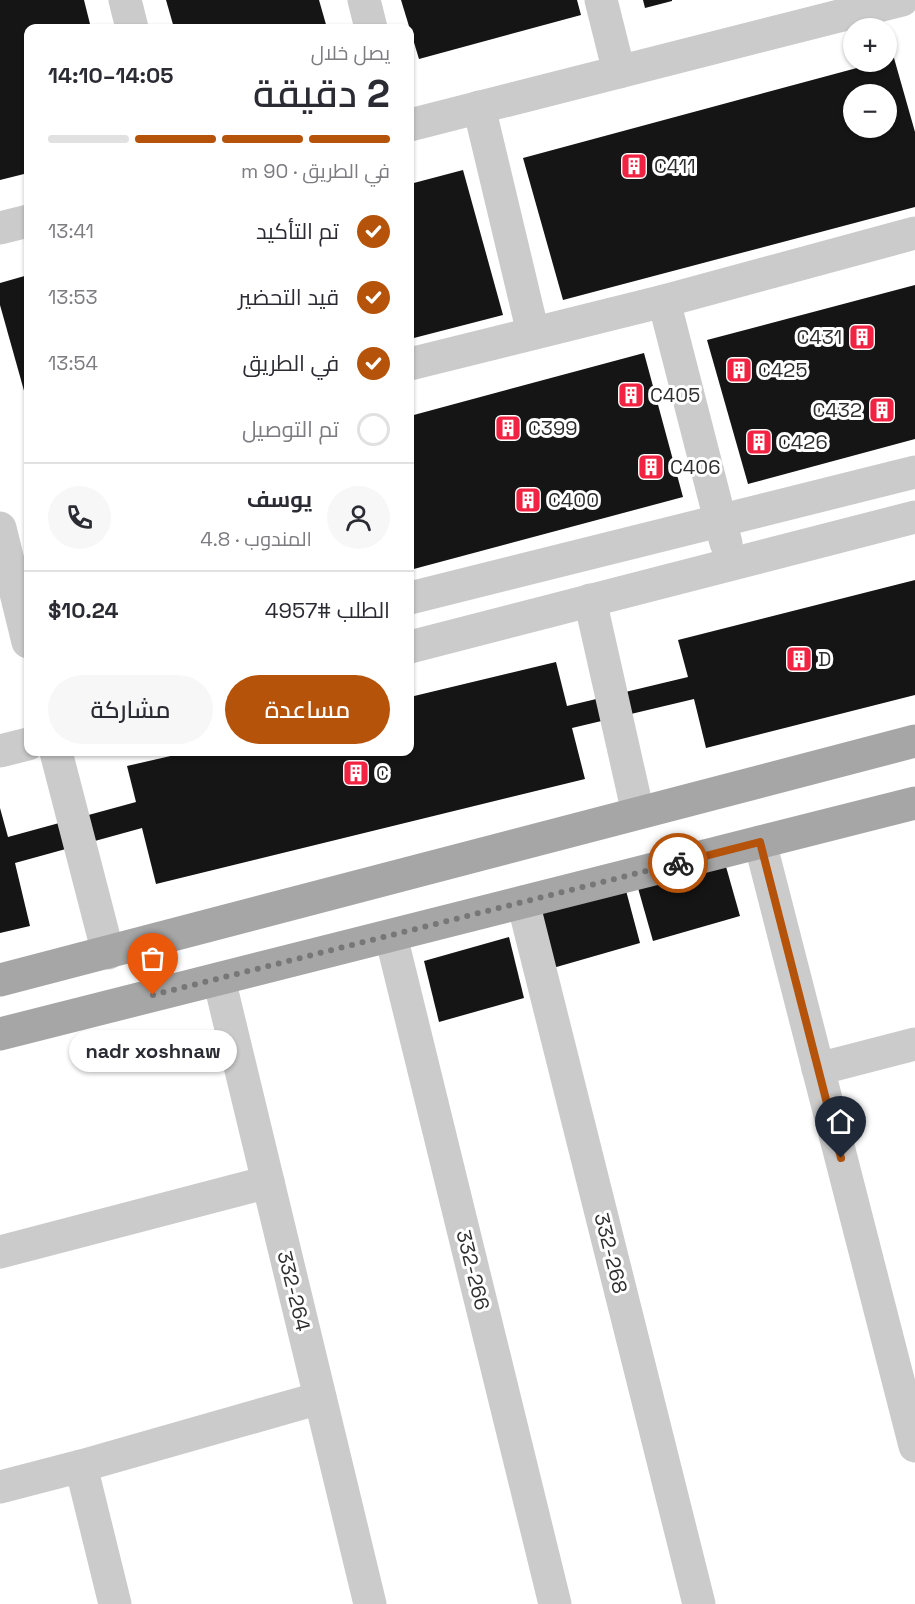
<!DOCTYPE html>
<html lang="ar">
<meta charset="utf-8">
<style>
body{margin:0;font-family:"Space Grotesk",Cairo,sans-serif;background:#f7f7f7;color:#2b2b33;direction:rtl;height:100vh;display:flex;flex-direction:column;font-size:22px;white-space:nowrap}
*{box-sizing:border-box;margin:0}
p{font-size:20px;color:#7c7c81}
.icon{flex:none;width:33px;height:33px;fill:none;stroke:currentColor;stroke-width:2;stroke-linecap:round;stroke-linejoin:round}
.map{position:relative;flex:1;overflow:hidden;direction:ltr}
.details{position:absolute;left:24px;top:24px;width:390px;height:732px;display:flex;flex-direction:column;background:#fff;border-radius:12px;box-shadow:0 2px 4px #0004;direction:rtl}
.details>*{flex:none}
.controls{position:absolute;left:843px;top:18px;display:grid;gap:12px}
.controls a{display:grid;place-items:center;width:54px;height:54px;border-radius:50%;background:#fff;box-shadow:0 2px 4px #0004;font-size:30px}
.pin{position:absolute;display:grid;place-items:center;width:51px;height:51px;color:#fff;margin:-62px -26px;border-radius:50% 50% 50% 0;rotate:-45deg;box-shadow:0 0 6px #0007}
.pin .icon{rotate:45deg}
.courier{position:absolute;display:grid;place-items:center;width:60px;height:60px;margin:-30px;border:4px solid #b45309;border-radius:50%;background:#fff;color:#222;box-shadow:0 2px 8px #0007}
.bubble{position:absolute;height:42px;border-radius:21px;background:#fff;box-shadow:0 2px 4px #0004;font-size:20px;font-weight:600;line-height:42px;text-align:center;direction:rtl}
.overview em{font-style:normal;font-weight:600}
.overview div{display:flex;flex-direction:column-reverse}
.overview{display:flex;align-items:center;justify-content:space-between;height:102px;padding:0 24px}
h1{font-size:39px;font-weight:600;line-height:45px}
.bar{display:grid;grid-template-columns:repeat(4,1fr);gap:9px 6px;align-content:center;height:72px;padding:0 24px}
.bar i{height:8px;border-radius:4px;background:#e1e1e2}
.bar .active{background:#b45309}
.bar p{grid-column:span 4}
.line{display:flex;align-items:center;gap:15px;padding:0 24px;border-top:2px solid #e1e1e2}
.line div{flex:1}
.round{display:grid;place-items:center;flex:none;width:63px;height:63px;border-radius:32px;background:#f7f7f7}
ol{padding:0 24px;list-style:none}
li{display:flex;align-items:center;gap:18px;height:66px}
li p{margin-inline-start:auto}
li .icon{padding:6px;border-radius:50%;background:#b45309;color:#fff;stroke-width:4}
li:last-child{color:#7c7c81}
li i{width:33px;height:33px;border:3px solid #e1e1e2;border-radius:50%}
.button{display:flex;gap:12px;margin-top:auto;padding:12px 24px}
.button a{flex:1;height:69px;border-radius:36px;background:#b45309;color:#fff;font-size:24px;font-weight:600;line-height:69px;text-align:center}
.button a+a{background:#f7f7f7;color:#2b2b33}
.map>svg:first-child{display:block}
.building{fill:#151515;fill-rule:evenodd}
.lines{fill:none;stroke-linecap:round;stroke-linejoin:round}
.minor{stroke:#cbcbcb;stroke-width:33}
.major{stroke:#a6a6a6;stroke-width:33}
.done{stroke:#777;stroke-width:6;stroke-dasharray:0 10.8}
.route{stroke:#b45309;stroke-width:8}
.labels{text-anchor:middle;stroke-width:6;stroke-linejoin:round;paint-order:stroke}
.poi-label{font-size:20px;fill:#2e2e2e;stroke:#fff;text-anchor:start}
.street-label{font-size:20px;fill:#2e2e2e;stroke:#fff}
</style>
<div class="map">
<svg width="915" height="1604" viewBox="0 0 915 1604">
<rect width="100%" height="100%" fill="#fff"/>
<g class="building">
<polygon points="0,0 84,0 91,28 28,28 28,173 0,180"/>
<polygon points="166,0 319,0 327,28 174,28"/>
<polygon points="401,0 577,0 581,15 419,59"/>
<polygon points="643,0 672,0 672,1 645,8"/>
<path d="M894 58 915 132V207L563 300 523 158ZM854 94H886V128H854Z"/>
<polygon points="463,170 503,315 410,339 410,184"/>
<polygon points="28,275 28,405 0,305 0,283"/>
<polygon points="915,285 915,439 748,484 707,340"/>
<polygon points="644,353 683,497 410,570 410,416"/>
<polygon points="915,580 915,695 706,748 694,699 572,728 585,779 156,884 142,828 15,863 30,926 0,933 0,808 8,837 136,802 127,766 188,752 410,752 410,697 556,662 567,706 688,677 678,640"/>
<polygon points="723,856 740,916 653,941 636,881"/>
<polygon points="624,883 640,943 553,968 536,908"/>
<polygon points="509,937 524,998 439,1022 424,961"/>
</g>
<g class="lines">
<g class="minor">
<polyline points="125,0 132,28"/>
<polyline points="364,0 371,28"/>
<polyline points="601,0 619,72"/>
<polyline points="479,107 533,333"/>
<polyline points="410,125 902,0"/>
<polyline points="0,228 28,221"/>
<polyline points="664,301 726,543"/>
<polyline points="410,364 664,301 915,233"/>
<polyline points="0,528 28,642"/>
<polyline points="410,598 915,472"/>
<polyline points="590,600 638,813"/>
<polyline points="410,647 915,517"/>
<polyline points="0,751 28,744"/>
<polyline points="56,752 108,953"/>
<polyline points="760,842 915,1446"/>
<polyline points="523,902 699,1604"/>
<polyline points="391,936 555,1604"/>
<polyline points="219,979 370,1604"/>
<polyline points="818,1069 915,1044"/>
<polyline points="0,1252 268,1182"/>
<polyline points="81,1466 115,1604"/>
<polyline points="0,1487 81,1466 320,1398"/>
</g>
<g class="major">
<polyline points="0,980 915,741"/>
<polyline points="0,1034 915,803"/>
</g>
</g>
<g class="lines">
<polyline class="done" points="153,995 678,863"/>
<polyline class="route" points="678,863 760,842 841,1158"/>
</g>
<defs>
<symbol id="building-square" viewBox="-11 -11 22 22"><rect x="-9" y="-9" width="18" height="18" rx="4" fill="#f22342" stroke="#fff"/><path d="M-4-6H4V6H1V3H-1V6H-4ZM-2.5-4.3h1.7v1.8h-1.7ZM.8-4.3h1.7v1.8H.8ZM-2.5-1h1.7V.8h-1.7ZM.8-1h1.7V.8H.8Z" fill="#fff"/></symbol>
</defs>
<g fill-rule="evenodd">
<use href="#building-square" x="619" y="151" width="30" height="30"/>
<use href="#building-square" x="847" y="322" width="30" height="30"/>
<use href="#building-square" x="724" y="355" width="30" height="30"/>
<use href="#building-square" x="616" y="380" width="30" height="30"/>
<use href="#building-square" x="867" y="395" width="30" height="30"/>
<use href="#building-square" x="493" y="413" width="30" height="30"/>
<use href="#building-square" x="744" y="427" width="30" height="30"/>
<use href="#building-square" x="636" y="452" width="30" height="30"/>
<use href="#building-square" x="513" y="485" width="30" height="30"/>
<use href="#building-square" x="784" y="644" width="30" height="30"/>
<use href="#building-square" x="341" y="758" width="30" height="30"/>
</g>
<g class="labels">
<g class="poi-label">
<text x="654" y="173">C411</text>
<text x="842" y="344" text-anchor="end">C431</text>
<text x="758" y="377">C425</text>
<text x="650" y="402">C405</text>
<text x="862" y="417" text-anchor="end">C432</text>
<text x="528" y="435">C399</text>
<text x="778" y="449">C426</text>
<text x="670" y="474">C406</text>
<text x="548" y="507">C400</text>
<text x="818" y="666">D</text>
<text x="376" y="780">C</text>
</g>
<g class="street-label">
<text transform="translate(611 1253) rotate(76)" y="7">332-268</text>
<text transform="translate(473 1270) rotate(76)" y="7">332-266</text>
<text transform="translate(294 1291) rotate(76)" y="7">332-264</text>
</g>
</g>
</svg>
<div class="controls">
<a>+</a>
<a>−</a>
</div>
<div class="pin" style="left:153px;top:995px;background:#ea580c"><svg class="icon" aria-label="bag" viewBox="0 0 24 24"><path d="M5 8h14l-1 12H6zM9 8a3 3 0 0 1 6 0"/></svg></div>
<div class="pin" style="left:841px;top:1158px;background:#1f2937"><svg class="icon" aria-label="home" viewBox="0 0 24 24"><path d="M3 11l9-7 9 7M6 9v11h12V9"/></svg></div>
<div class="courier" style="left:678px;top:863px"><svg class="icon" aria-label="bike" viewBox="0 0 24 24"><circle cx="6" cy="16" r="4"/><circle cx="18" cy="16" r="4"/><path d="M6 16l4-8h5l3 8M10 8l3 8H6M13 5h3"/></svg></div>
<div class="bubble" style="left:69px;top:1030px;width:168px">nadr xoshnaw</div>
<section class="details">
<div class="overview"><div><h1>2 دقيقة</h1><p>يصل خلال</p></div><em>14:05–14:10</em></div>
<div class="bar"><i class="active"></i><i class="active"></i><i class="active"></i><i></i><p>في الطريق · 90 m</p></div>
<ol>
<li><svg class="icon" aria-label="check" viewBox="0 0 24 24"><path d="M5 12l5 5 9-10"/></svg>تم التأكيد<p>13:41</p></li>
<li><svg class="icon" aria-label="check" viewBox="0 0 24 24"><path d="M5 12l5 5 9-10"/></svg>قيد التحضير<p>13:53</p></li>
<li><svg class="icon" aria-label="check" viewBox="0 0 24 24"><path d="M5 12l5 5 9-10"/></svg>في الطريق<p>13:54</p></li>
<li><i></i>تم التوصيل</li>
</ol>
<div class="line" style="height:108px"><a class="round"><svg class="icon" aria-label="person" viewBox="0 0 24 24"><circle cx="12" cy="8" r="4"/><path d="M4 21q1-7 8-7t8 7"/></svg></a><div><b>يوسف</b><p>المندوب · 4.8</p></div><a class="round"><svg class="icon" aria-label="phone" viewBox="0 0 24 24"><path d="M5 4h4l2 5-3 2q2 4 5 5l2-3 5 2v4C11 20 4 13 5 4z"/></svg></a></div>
<div class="line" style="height:78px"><div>الطلب #4957</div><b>$10.24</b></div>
<div class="button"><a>مساعدة</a><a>مشاركة</a></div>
</section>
</div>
